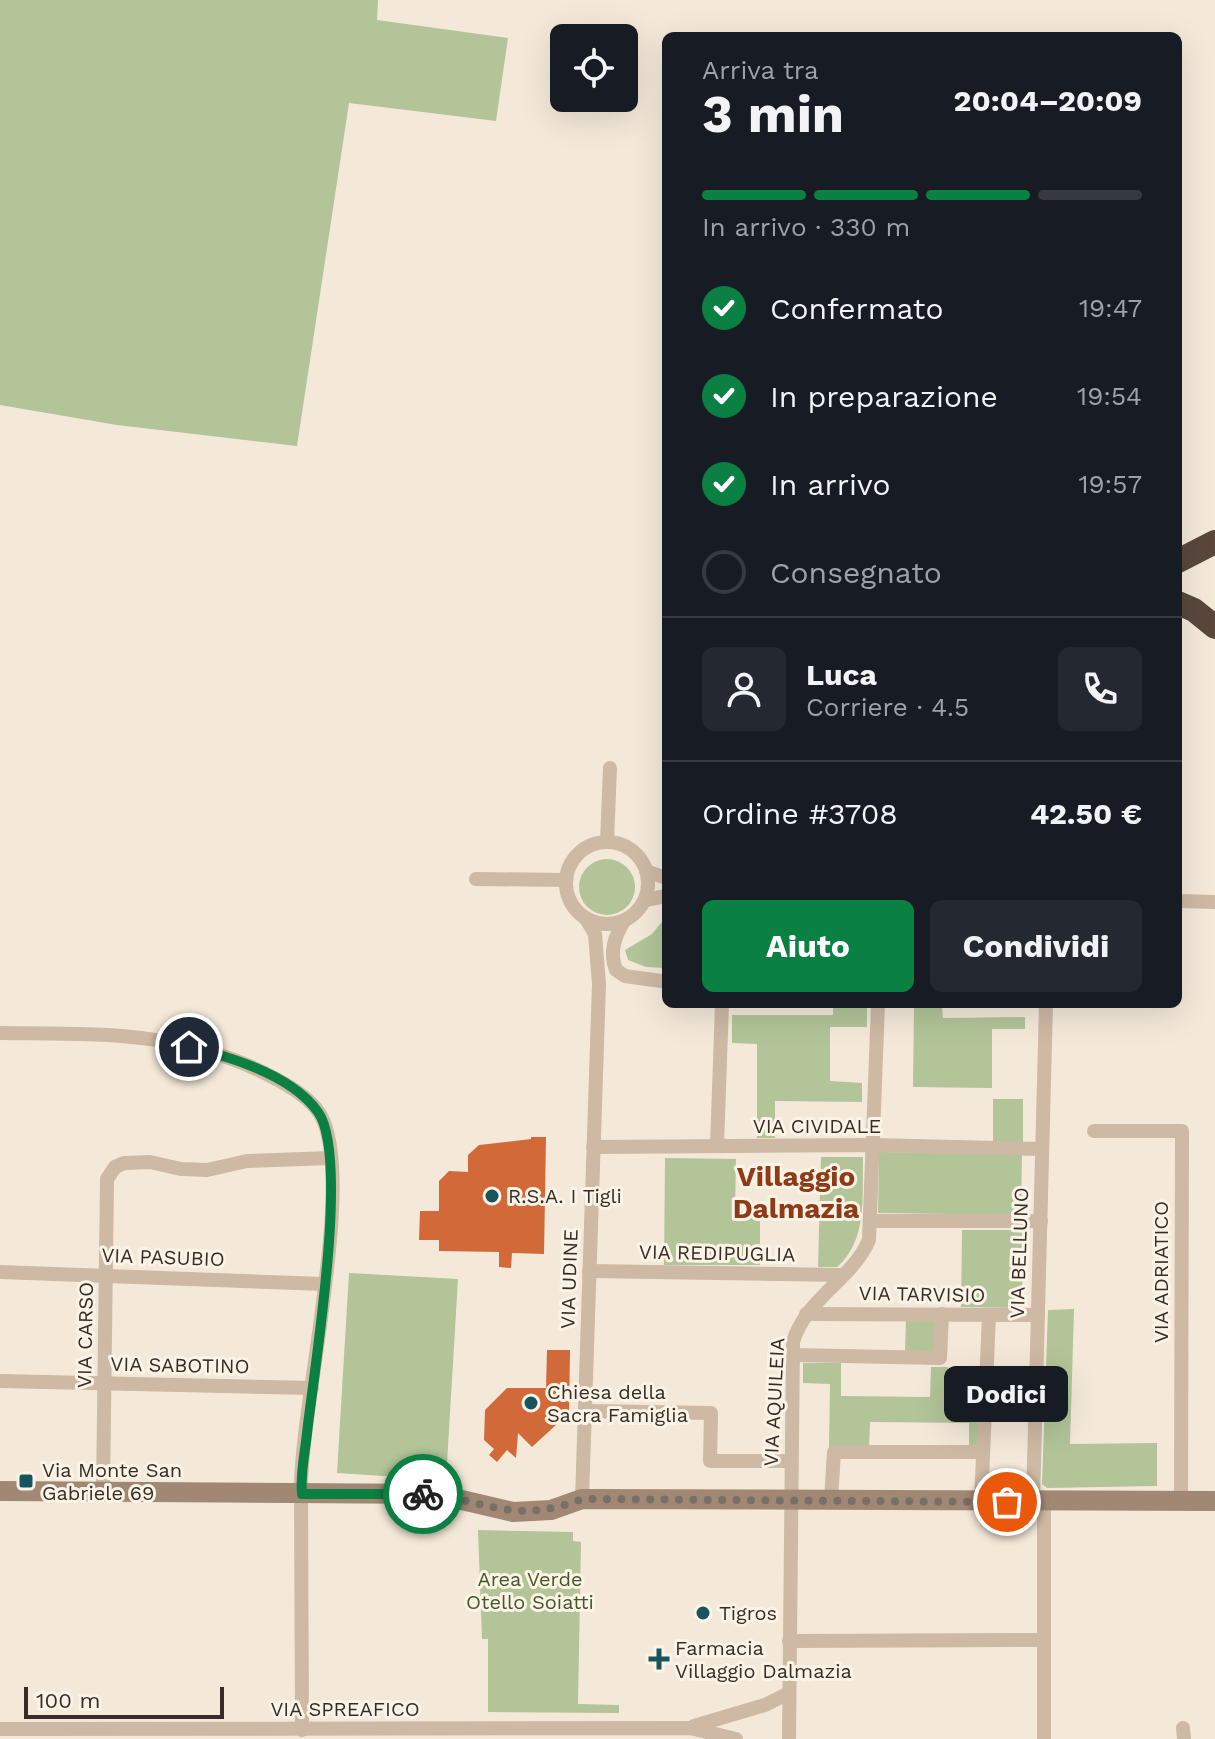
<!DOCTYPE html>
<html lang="it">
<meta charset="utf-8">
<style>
body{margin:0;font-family:"Work Sans",sans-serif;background:#242831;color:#f1f3f6;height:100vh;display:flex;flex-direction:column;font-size:30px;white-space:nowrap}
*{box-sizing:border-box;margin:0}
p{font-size:26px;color:#9ea1a6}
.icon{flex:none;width:44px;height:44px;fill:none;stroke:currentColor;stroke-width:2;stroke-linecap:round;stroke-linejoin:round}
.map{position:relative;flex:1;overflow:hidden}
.side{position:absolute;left:662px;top:32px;width:520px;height:976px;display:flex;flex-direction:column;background:#171b24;border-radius:12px;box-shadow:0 8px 32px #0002}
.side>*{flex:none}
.tools{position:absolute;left:550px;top:24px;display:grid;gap:16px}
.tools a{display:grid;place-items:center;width:88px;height:88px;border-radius:12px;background:#171b24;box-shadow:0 8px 32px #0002;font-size:40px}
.scale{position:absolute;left:24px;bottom:20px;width:200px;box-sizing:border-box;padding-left:8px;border:4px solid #372d26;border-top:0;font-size:22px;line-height:28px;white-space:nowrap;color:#372d26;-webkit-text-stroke:6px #fbf3e6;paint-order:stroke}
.pin{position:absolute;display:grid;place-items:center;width:68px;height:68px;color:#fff;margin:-34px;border:4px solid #fff;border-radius:50%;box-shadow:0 2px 8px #0007}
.courier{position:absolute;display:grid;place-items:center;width:80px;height:80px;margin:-40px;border:6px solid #0b8043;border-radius:50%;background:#fff;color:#222;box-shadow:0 2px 10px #0007}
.bubble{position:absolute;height:56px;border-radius:12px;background:#171b24;box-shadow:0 8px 32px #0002;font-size:26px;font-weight:700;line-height:56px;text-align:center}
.summary em{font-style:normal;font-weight:700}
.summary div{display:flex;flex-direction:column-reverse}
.summary{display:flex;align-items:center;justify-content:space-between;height:136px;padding:0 40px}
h1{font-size:52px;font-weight:700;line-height:60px}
.bar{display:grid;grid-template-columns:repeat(4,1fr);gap:12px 8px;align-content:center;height:96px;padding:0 40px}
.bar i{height:10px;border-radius:6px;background:#363941}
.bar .selected{background:#0b8043}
.bar p{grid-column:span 4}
.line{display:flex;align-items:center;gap:20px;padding:0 40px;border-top:2px solid #363941}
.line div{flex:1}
.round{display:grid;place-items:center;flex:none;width:84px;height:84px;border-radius:12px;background:#242831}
ol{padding:0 40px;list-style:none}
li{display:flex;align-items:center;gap:24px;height:88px}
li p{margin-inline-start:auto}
li .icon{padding:8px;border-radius:50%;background:#0b8043;color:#fff;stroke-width:4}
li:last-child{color:#9ea1a6}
li i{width:44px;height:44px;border:4px solid #363941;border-radius:50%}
.action{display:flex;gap:16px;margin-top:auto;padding:16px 40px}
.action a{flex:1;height:92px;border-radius:12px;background:#0b8043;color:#fff;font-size:32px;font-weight:700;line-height:92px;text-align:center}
.action a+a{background:#242831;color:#f1f3f6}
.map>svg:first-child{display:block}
.green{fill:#b2c498}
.building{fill:#d16939}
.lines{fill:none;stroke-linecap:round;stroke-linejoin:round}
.street{stroke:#cdb9a4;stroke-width:14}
.secondary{stroke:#a18875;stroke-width:20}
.highway{stroke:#59473c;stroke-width:24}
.done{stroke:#796f65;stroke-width:8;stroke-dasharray:0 14.4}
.route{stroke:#0b8043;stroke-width:10}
.poi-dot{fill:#18545d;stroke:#fbf3e6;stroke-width:3}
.labels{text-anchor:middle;stroke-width:6;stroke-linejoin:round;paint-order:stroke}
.street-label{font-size:20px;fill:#372d26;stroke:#fbf3e6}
.poi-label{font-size:20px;fill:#372d26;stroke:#fbf3e6;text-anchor:start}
.park-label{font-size:20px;fill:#435828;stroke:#fbf3e6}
.district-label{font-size:28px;font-weight:bold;fill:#8e3c18;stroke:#fbf3e6}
</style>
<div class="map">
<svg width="1215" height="1739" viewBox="0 0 1215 1739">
<rect width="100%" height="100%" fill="#f4e9d9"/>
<g class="green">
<polygon points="0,0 378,0 377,20 508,38 496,121 349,103 297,446 117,425 0,405"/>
<circle cx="607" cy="887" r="28"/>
<polygon points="666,917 666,968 646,967 628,960 625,950 652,934"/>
<polygon points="833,1004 867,1004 867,1027 830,1027 830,1081 862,1083 862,1102 775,1101 775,1138 757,1138 757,1044 732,1043 732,1015 833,1015"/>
<polygon points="914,1004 942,1004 943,1018 1025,1017 1025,1029 992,1029 992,1088 913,1087"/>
<rect x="993" y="1099" width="30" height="46"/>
<polygon points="879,1152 1022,1154 1021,1215 878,1213"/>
<path d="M821 1157H863C862 1194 868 1241 837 1267H818Z"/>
<polygon points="665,1158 736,1159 735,1213 760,1213 760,1265 664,1265"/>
<polygon points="962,1230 1023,1230 1022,1308 961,1307"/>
<polygon points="349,1273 458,1279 446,1480 337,1473"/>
<polygon points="1074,1309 1070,1444 1157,1443 1157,1486 1047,1488 1042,1484 1048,1310"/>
<polygon points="906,1318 937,1319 936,1353 905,1352"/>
<polygon points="803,1363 841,1363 841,1396 930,1397 931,1367 948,1367 948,1395 982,1396 981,1449 969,1449 969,1423 870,1422 869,1448 829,1447 830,1384 803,1383"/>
<polygon points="478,1530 573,1532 573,1541 581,1542 578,1704 619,1705 619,1713 488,1712 488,1639 482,1639"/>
</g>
<g class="building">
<polygon points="531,1137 546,1137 544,1254 512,1253 511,1268 499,1267 499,1252 439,1251 439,1240 419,1240 420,1211 439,1211 439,1181 449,1171 468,1172 468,1155 479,1145 531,1139"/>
<polygon points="547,1350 570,1350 569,1413 532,1447 518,1433 516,1458 507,1450 497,1462 489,1455 494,1449 484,1440 485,1410 507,1388 546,1388"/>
</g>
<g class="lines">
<g class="street">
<polyline points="607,842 610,768"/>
<circle cx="607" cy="883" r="41"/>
<polyline points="646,871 666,878"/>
<polyline points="476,879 566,880"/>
<polyline points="645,900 666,896"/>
<polyline points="1178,901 1215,902"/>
<path d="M624 921C615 936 609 952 616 970L625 976 661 981"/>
<path d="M0 1033C100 1034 187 1030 278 1080 293 1089 310 1098 320 1114 357 1176 301 1405 301 1487 301 1568 302 1649 302 1730"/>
<polyline points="1094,1131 1182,1131 1181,1501"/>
<polyline points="717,1146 722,1004"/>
<polyline points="593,1147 874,1145 1042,1149"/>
<polyline points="872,1221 1041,1221"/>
<polyline points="589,1271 843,1275"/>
<polyline points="0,1272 324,1284"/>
<polyline points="806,1314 1038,1315"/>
<polyline points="793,1355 940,1358 942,1314"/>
<polyline points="0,1381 312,1388"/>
<polyline points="586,1411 711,1413 710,1461 791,1461"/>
<polyline points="103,1492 107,1179 115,1167 124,1163 150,1162 181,1169 207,1170 247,1161 331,1158"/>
<polyline points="582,1499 599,984 595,934 586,919"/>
<polyline points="831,1500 834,1452 983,1452"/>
<polyline points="981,1502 989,1315"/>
<polyline points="1044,1502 1044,1739"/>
<polyline points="1033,1503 1046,1004"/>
<polyline points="789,1641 1044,1640"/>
<polyline points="694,1726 765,1705 789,1693"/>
<polyline points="1183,1728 1184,1739"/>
<polyline points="0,1729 690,1728 736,1739"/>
<path d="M789 1739 793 1342C806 1298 852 1280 869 1240L878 1004"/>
</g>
<polyline class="secondary" points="0,1491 436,1494 513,1512 551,1510 582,1499 1215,1501"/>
<g class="highway">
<polyline points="1178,561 1215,542"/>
<polyline points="1178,603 1194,610 1215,627"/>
</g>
</g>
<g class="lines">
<path class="done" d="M423 1494H436C494 1506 523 1522 582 1499L1007 1502"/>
<path class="route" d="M189 1047C232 1057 292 1075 318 1112 350 1157 314 1370 307 1433 305 1453 300 1474 302 1494H423"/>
</g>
<g class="poi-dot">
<circle cx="492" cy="1196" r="8"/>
<circle cx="531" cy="1403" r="8"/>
<rect x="18" y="1473" width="16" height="16" rx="4"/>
<circle cx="703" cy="1613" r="8"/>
<path d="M655 1647h8v8h8v8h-8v8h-8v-8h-8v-8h8z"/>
</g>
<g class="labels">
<g class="street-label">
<text x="817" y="1133">VIA CIVIDALE</text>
<text transform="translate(717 1253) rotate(1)" y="7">VIA REDIPUGLIA</text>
<text transform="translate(1019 1253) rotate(-88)" y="7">VIA BELLUNO</text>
<text transform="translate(163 1257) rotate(2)" y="7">VIA PASUBIO</text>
<text transform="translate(1161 1272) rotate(-90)" y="7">VIA ADRIATICO</text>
<text transform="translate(569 1279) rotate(-88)" y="7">VIA UDINE</text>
<text transform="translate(922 1294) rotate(1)" y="7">VIA TARVISIO</text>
<text transform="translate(85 1335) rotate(-89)" y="7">VIA CARSO</text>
<text transform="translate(180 1365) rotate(1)" y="7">VIA SABOTINO</text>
<text transform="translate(774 1402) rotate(-87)" y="7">VIA AQUILEIA</text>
<text x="345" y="1716">VIA SPREAFICO</text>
</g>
<g class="poi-label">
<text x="508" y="1203">R.S.A. I Tigli</text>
<text x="547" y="1399">Chiesa della<tspan x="547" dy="23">Sacra Famiglia</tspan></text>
<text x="42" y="1477">Via Monte San<tspan x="42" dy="23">Gabriele 69</tspan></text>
<text x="719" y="1620">Tigros</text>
<text x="675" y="1655">Farmacia<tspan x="675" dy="23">Villaggio Dalmazia</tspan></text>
</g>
<g class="park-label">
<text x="530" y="1586">Area Verde<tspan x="530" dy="23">Otello Soiatti</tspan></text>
</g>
<g class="district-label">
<text x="796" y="1186">Villaggio<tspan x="796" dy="32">Dalmazia</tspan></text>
</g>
</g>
</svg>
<div class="tools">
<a><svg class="icon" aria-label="locate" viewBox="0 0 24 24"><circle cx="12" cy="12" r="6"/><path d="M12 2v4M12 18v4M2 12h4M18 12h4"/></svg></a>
</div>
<div class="scale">100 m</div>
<div class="pin" style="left:1007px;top:1502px;background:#ea580c"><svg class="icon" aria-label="bag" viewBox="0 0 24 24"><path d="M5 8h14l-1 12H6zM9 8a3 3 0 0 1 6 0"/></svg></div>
<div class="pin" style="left:189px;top:1047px;background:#1f2937"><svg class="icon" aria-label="home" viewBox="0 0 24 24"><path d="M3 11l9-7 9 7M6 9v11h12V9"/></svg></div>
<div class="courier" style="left:423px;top:1494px"><svg class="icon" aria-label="bike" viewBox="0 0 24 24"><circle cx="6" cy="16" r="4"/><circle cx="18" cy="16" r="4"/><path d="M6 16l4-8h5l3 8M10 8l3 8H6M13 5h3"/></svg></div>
<div class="bubble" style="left:944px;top:1366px;width:124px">Dodici</div>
<section class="side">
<div class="summary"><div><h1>3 min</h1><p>Arriva tra</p></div><em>20:04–20:09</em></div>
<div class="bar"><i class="selected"></i><i class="selected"></i><i class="selected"></i><i></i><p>In arrivo · 330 m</p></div>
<ol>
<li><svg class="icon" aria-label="check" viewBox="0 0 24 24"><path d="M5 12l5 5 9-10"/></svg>Confermato<p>19:47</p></li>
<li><svg class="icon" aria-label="check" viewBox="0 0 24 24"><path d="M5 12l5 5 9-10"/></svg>In preparazione<p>19:54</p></li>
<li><svg class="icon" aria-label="check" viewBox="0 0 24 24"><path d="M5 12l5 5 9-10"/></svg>In arrivo<p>19:57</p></li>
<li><i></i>Consegnato</li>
</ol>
<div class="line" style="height:144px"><a class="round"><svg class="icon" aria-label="person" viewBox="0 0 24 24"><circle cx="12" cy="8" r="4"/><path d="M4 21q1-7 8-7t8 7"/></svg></a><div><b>Luca</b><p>Corriere · 4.5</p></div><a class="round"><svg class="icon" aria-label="phone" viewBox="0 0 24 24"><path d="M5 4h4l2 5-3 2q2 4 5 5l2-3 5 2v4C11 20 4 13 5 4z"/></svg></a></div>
<div class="line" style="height:104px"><div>Ordine #3708</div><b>42.50 €</b></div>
<div class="action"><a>Aiuto</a><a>Condividi</a></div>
</section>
</div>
